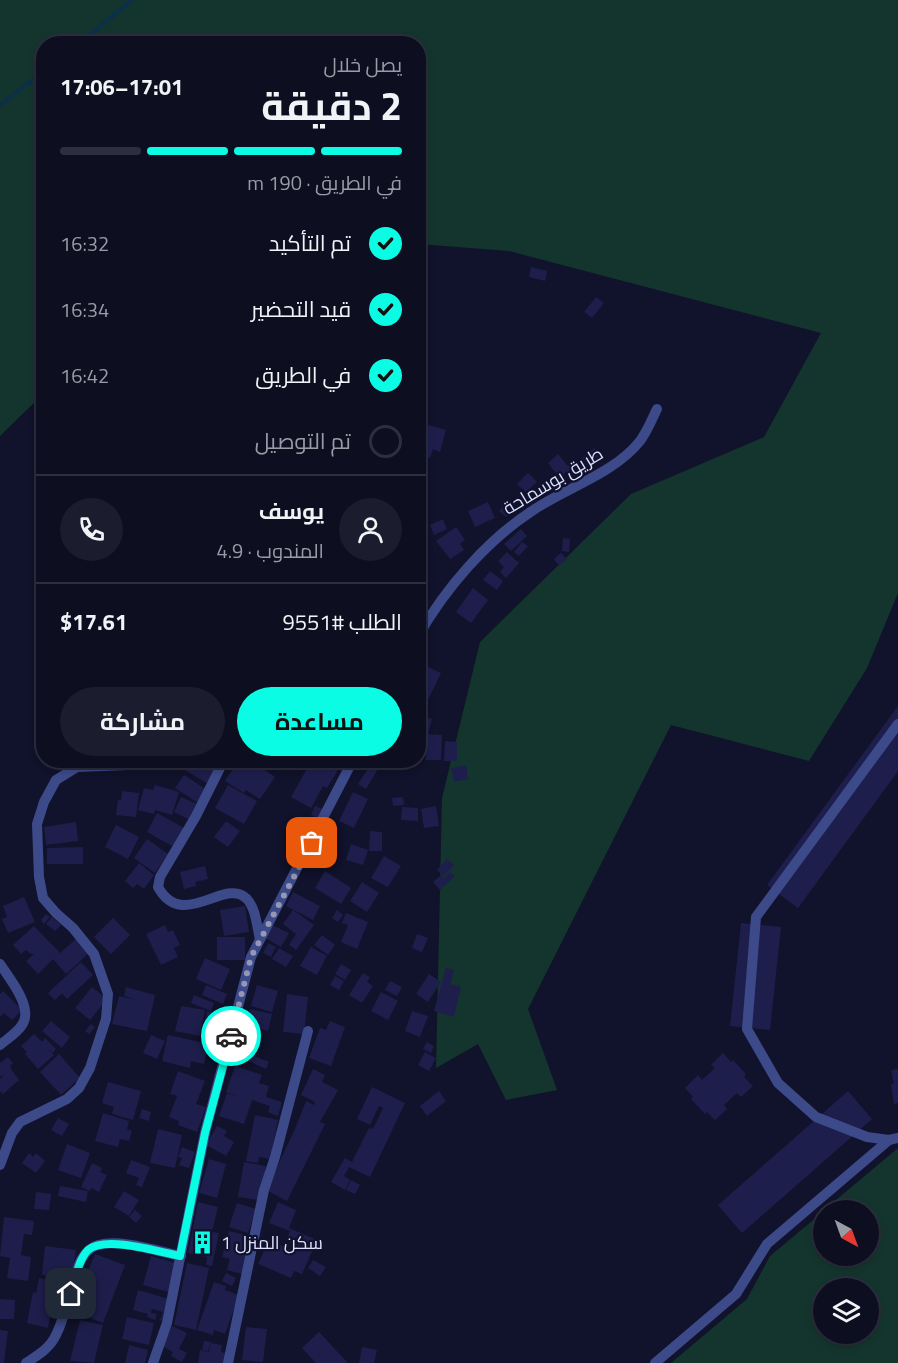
<!DOCTYPE html>
<html lang="ar">
<meta charset="utf-8">
<style>
body{margin:0;font-family:"Titillium Web",Cairo,sans-serif;background:#1b1c2d;color:#f1f3f6;direction:rtl;height:100vh;display:flex;flex-direction:column;font-size:22px;white-space:nowrap}
*{box-sizing:border-box;margin:0}
p{font-size:20px;color:#9a9ca5}
.icon{flex:none;width:33px;height:33px;fill:none;stroke:currentColor;stroke-width:2;stroke-linecap:round;stroke-linejoin:round}
.map{position:relative;flex:1;overflow:hidden;direction:ltr}
.panel{position:absolute;left:36px;top:36px;width:390px;height:732px;display:flex;flex-direction:column;background:#0d0e20;border-radius:24px;box-shadow:0 3px 9px #0003,0 0 0 2px #2d2e3e;direction:rtl}
.panel>*{flex:none}
.needle{width:39px;rotate:139deg}
.tools{position:absolute;left:813px;top:1200px;display:grid;gap:12px}
.tools a{display:grid;place-items:center;width:66px;height:66px;border-radius:50%;background:#0d0e20;box-shadow:0 3px 9px #0003,0 0 0 2px #2d2e3e;font-size:30px}
.pin{position:absolute;display:grid;place-items:center;width:51px;height:51px;color:#fff;margin:-26px;border-radius:12px;box-shadow:0 3px 9px #0006}
.courier{position:absolute;display:grid;place-items:center;width:60px;height:60px;margin:-30px;border:4px solid #0afde4;border-radius:50%;background:#fff;color:#222;box-shadow:0 2px 8px #0007}
.head em{font-style:normal;font-weight:700}
.head div{display:flex;flex-direction:column-reverse}
.head{display:flex;align-items:center;justify-content:space-between;height:102px;padding:0 24px}
h1{font-size:39px;font-weight:700;line-height:45px}
.bar{display:grid;grid-template-columns:repeat(4,1fr);gap:9px 6px;align-content:center;height:72px;padding:0 24px}
.bar i{height:8px;border-radius:4px;background:#2d2e3e}
.bar .current{background:#0afde4}
.bar p{grid-column:span 4}
.line{display:flex;align-items:center;gap:15px;padding:0 24px;border-top:2px solid #2d2e3e}
.line div{flex:1}
.round{display:grid;place-items:center;flex:none;width:63px;height:63px;border-radius:32px;background:#1b1c2d}
ol{padding:0 24px;list-style:none}
li{display:flex;align-items:center;gap:18px;height:66px}
li p{margin-inline-start:auto}
li .icon{padding:6px;border-radius:50%;background:#0afde4;color:#111;stroke-width:4}
li:last-child{color:#9a9ca5}
li i{width:33px;height:33px;border:3px solid #2d2e3e;border-radius:50%}
.primary-button{display:flex;gap:12px;margin-top:auto;padding:12px 24px}
.primary-button a{flex:1;height:69px;border-radius:36px;background:#0afde4;color:#111;font-size:24px;font-weight:700;line-height:69px;text-align:center}
.primary-button a+a{background:#1b1c2d;color:#f1f3f6}
.map>svg:first-child{display:block}
.green{fill:#14352d;fill-rule:evenodd}
.lines{fill:none;stroke-linecap:round;stroke-linejoin:round}
.stream{stroke:#0c2f4a;stroke-width:4}
.building{fill:#1e1e4c}
.minor{stroke:#3d4a8a;stroke-width:10}
.done{stroke:#9597b5;stroke-width:6;stroke-dasharray:0 10.8}
.route{stroke:#0afde4;stroke-width:8}
.labels{text-anchor:middle;stroke-width:4.5;stroke-linejoin:round;paint-order:stroke}
.street-label{font-size:18px;fill:#dcdfff;stroke:#11122b}
.poi-label{font-size:18px;fill:#dcdfff;stroke:#11122b;text-anchor:start}
</style>
<div class="map">
<svg width="898" height="1363" viewBox="0 0 898 1363">
<rect width="100%" height="100%" fill="#11122b"/>
<g class="green">
<polygon points="0,0 898,0 898,593 867,668 809,761 671,725 528,1009 557,1090 506,1100 478,1044 436,1068 442,798 480,642 631,494 764,437 821,333 509,251 419,244 418,44 44,44 43,394 0,436"/>
<path d="M898 1148V1363H671L747 1299 770 1256 824 1211V1256H868V1210H824ZM824 1288H868V1334H824Z"/>
</g>
<g class="lines">
<g class="stream">
<polyline points="79,44 132,0"/>
<polyline points="0,105 44,71"/>
</g>
</g>
<g class="building">
<polygon points="531,267 547,271 545,281 529,277"/>
<polygon points="596,297 604,303 592,318 584,312"/>
<polygon points="418,422 446,430 440,452 433,449 430,458 418,455"/>
<polygon points="594,448 601,455 584,469 578,461"/>
<polygon points="558,454 568,466 573,461 581,471 571,478 566,472 560,478 548,463"/>
<polygon points="528,473 537,482 526,492 517,484"/>
<polygon points="488,502 495,518 475,527 468,511"/>
<polygon points="504,506 510,512 506,517 499,511"/>
<polygon points="443,519 447,529 434,535 430,525"/>
<polygon points="456,527 465,540 460,544 464,550 450,559 436,541"/>
<polygon points="521,529 527,536 511,551 504,544"/>
<polygon points="563,538 570,539 569,552 562,551"/>
<polygon points="522,542 528,546 519,556 514,552"/>
<polygon points="507,552 519,563 506,578 500,572 504,567 498,561"/>
<polygon points="561,553 567,559 559,566 554,559"/>
<polygon points="490,571 503,581 497,590 483,580"/>
<polygon points="473,588 488,600 471,623 456,612"/>
<polygon points="426,666 441,673 427,702 418,698 418,682"/>
<polygon points="898,706 898,771 798,908 767,885"/>
<polygon points="418,715 432,719 428,734 418,731"/>
<polygon points="426,734 442,735 441,760 426,760"/>
<polygon points="445,741 457,742 457,761 444,761"/>
<polygon points="189,760 221,760 207,783 183,769"/>
<polygon points="239,760 250,760 275,777 260,799 246,790 244,793 225,781"/>
<polygon points="312,760 321,760 338,770 327,788 323,786 311,808 291,797"/>
<polygon points="371,764 378,769 366,789 358,784"/>
<polygon points="466,765 468,779 454,782 451,768"/>
<polygon points="184,775 207,790 198,803 175,788"/>
<polygon points="155,785 179,792 172,815 155,810 154,814 138,810 144,788 153,790"/>
<polygon points="228,785 257,801 244,824 215,808"/>
<polygon points="122,791 139,793 136,817 116,815 118,800 121,800"/>
<polygon points="353,792 368,799 354,828 339,821"/>
<polygon points="181,797 197,804 190,820 174,812"/>
<polygon points="403,797 404,805 393,806 392,798"/>
<polygon points="315,806 325,810 321,819 311,815"/>
<polygon points="436,806 439,826 424,828 421,809"/>
<polygon points="402,807 418,808 418,821 401,820"/>
<polygon points="157,813 184,828 174,847 147,832"/>
<polygon points="226,821 240,831 228,847 214,837"/>
<polygon points="76,822 78,841 46,845 44,827"/>
<polygon points="116,825 139,837 128,859 105,847"/>
<polygon points="370,831 382,832 382,851 369,851"/>
<polygon points="147,839 168,854 155,873 134,858"/>
<polygon points="351,844 368,850 363,865 346,860"/>
<polygon points="83,847 83,864 47,864 47,848"/>
<polygon points="384,856 401,866 388,887 371,878"/>
<polygon points="447,859 454,865 444,876 437,870"/>
<polygon points="139,863 154,875 144,889 137,884 133,888 125,881"/>
<polygon points="205,866 208,879 195,882 196,886 184,889 180,872"/>
<polygon points="325,871 351,888 341,904 315,888"/>
<polygon points="450,872 455,876 440,890 433,882 441,875 444,878"/>
<polygon points="362,882 379,893 367,912 350,901"/>
<polygon points="293,892 320,906 313,920 286,906"/>
<polygon points="24,897 35,922 8,933 2,919 7,917 3,906"/>
<polygon points="245,906 249,932 224,936 220,910"/>
<polygon points="293,910 314,925 296,950 289,945 296,934 283,924"/>
<polygon points="337,910 343,915 338,922 332,918"/>
<polygon points="346,913 368,922 357,949 341,942 348,925 342,923"/>
<polygon points="46,914 50,917 44,924 41,920"/>
<polygon points="52,917 61,925 55,931 46,924"/>
<polygon points="113,918 130,935 111,954 94,937"/>
<polygon points="741,923 781,927 770,1030 730,1026"/>
<polygon points="165,925 168,932 173,930 180,945 174,948 178,957 161,965 146,934"/>
<polygon points="272,925 289,933 281,947 265,938"/>
<polygon points="34,926 60,953 77,938 90,952 66,974 53,959 38,974 26,961 34,954 31,954 26,950 21,954 13,945"/>
<polygon points="417,934 428,938 422,952 412,948"/>
<polygon points="322,935 335,945 328,955 314,945"/>
<rect x="217" y="937" width="28" height="23"/>
<polygon points="268,943 276,947 271,957 263,953"/>
<polygon points="311,947 327,956 317,975 300,966"/>
<polygon points="279,948 293,956 286,967 272,959"/>
<polygon points="205,958 230,969 221,990 196,979"/>
<polygon points="81,962 93,975 67,999 62,993 55,1000 48,993"/>
<polygon points="341,964 351,970 345,980 335,974"/>
<polygon points="446,968 454,970 447,997 451,984 461,987 454,1017 434,1011"/>
<polygon points="363,973 370,977 367,982 373,986 362,1003 349,995"/>
<polygon points="429,974 441,982 428,1002 416,994"/>
<polygon points="335,976 344,981 339,990 330,985"/>
<polygon points="390,981 402,987 397,996 385,990"/>
<polygon points="206,985 227,994 223,1004 202,995"/>
<polygon points="257,985 278,991 272,1012 251,1006"/>
<polygon points="92,987 107,999 90,1020 75,1008"/>
<polygon points="126,987 155,995 147,1031 112,1024 119,996 137,1000 124,996"/>
<polygon points="3,991 22,1010 12,1020 4,1013 0,1017 0,994"/>
<polygon points="381,992 398,1001 388,1020 371,1011"/>
<polygon points="287,994 308,997 304,1034 283,1032"/>
<polygon points="194,995 214,1003 211,1011 191,1003"/>
<polygon points="181,1006 205,1010 200,1036 175,1031"/>
<polygon points="250,1009 272,1014 268,1031 246,1025"/>
<polygon points="207,1011 216,1013 211,1036 202,1034"/>
<polygon points="412,1011 428,1016 420,1037 405,1031"/>
<polygon points="51,1021 70,1037 62,1048 42,1031"/>
<polygon points="330,1021 345,1027 331,1066 309,1058 320,1028 326,1030"/>
<polygon points="91,1024 95,1027 89,1034 85,1031"/>
<polygon points="34,1034 42,1042 45,1038 56,1049 53,1053 47,1048 54,1055 38,1069 25,1054 27,1052 21,1046"/>
<polygon points="151,1035 165,1041 157,1059 143,1053"/>
<polygon points="168,1035 209,1044 204,1064 191,1061 190,1068 162,1061"/>
<polygon points="427,1042 434,1046 431,1053 423,1049"/>
<polygon points="425,1052 436,1058 429,1071 418,1065"/>
<polygon points="236,1053 245,1054 244,1060 236,1060"/>
<polygon points="723,1053 731,1062 733,1060 746,1074 744,1077 753,1086 741,1097 737,1093 724,1105 727,1109 715,1120 707,1112 705,1114 691,1099 693,1097 685,1088 698,1075 702,1080 715,1068 711,1065"/>
<polygon points="59,1054 80,1078 61,1095 40,1072"/>
<polygon points="249,1054 269,1062 266,1069 246,1060"/>
<polygon points="8,1057 13,1063 10,1066 11,1069 19,1080 3,1094 0,1091 0,1079 5,1074 0,1077 0,1063"/>
<polygon points="235,1066 262,1075 259,1083 269,1086 266,1097 282,1102 278,1116 268,1112 270,1106 252,1100 244,1124 219,1116 227,1093 244,1098 226,1092"/>
<polygon points="313,1069 325,1075 322,1082 338,1090 320,1122 325,1124 287,1201 266,1190 295,1129 306,1101 314,1105 315,1102 301,1095"/>
<polygon points="898,1069 898,1103 894,1104 891,1084 894,1084 891,1070"/>
<polygon points="178,1071 205,1081 196,1104 206,1107 197,1132 178,1125 179,1121 169,1117 177,1096 170,1094"/>
<polygon points="108,1082 141,1091 133,1120 112,1114 114,1107 102,1103"/>
<polygon points="372,1087 405,1103 370,1177 349,1167 344,1176 350,1180 345,1190 331,1182 345,1158 352,1162 369,1128 373,1129 383,1108 379,1106 370,1125 357,1119"/>
<polygon points="439,1091 446,1101 427,1116 420,1106"/>
<polygon points="848,1091 872,1119 742,1233 718,1205"/>
<polygon points="142,1109 151,1112 149,1121 139,1118"/>
<polygon points="103,1113 129,1121 127,1129 132,1131 129,1141 120,1139 118,1147 95,1141"/>
<polygon points="255,1115 278,1120 270,1159 259,1157 258,1163 246,1161"/>
<polygon points="58,1118 69,1124 62,1136 51,1130"/>
<polygon points="217,1126 227,1131 224,1136 234,1142 226,1156 206,1145"/>
<polygon points="158,1129 182,1135 175,1168 150,1163"/>
<polygon points="67,1144 90,1153 81,1178 58,1170"/>
<polygon points="182,1147 195,1152 189,1168 179,1165 182,1158 178,1157"/>
<polygon points="29,1153 33,1157 36,1153 45,1161 36,1173 22,1163"/>
<polygon points="209,1159 226,1164 217,1198 199,1193"/>
<polygon points="131,1160 150,1167 142,1187 136,1185 139,1178 126,1173"/>
<polygon points="244,1162 266,1166 260,1200 238,1197"/>
<polygon points="92,1163 102,1168 100,1172 107,1175 99,1192 91,1188 90,1191 81,1187"/>
<polygon points="351,1180 360,1185 355,1194 346,1190"/>
<polygon points="60,1186 88,1191 86,1202 58,1196"/>
<polygon points="124,1191 139,1200 129,1216 114,1207"/>
<polygon points="36,1192 51,1194 49,1210 34,1209"/>
<polygon points="198,1202 218,1207 212,1232 219,1233 212,1266 206,1265 207,1257 188,1253"/>
<polygon points="278,1202 296,1210 289,1228 317,1240 302,1274 294,1271 291,1278 258,1264 269,1240 291,1250 294,1244 286,1240 290,1231 269,1223"/>
<polygon points="237,1203 256,1209 248,1233 229,1227"/>
<polygon points="135,1210 142,1216 136,1223 129,1217"/>
<polygon points="4,1217 34,1221 32,1235 24,1234 21,1255 31,1257 28,1281 7,1278 10,1258 0,1256"/>
<polygon points="229,1231 252,1237 242,1274 227,1270 230,1259 222,1257"/>
<polygon points="45,1246 76,1250 72,1278 42,1275"/>
<polygon points="95,1254 125,1265 103,1323 82,1315 95,1274 88,1271"/>
<polygon points="151,1256 180,1264 172,1293 143,1285"/>
<polygon points="313,1260 326,1267 320,1276 308,1268"/>
<polygon points="187,1263 209,1268 196,1330 174,1325"/>
<polygon points="226,1273 236,1278 232,1286 222,1281"/>
<polygon points="39,1278 57,1282 54,1298 64,1300 61,1314 51,1312 48,1328 27,1323 33,1292 36,1293"/>
<polygon points="214,1282 226,1286 225,1290 239,1295 225,1334 214,1330 213,1335 197,1330"/>
<polygon points="138,1290 169,1299 162,1321 160,1320 163,1312 152,1309 151,1313 157,1314 155,1320 147,1317 148,1314 133,1310"/>
<polygon points="0,1299 15,1300 14,1319 0,1319"/>
<polygon points="127,1317 154,1323 149,1345 122,1339"/>
<polygon points="80,1320 103,1325 94,1363 70,1361"/>
<polygon points="172,1326 187,1333 179,1349 187,1353 182,1362 171,1356 173,1352 162,1346"/>
<polygon points="246,1327 267,1329 263,1362 242,1360"/>
<polygon points="0,1330 8,1331 4,1363 0,1363"/>
<polygon points="319,1332 347,1362 345,1363 316,1363 302,1348"/>
<polygon points="204,1341 211,1342 208,1351 202,1350"/>
<polygon points="211,1343 222,1345 221,1352 226,1353 225,1363 198,1363 200,1350 209,1352"/>
<polygon points="129,1345 148,1350 145,1363 125,1363"/>
<polygon points="362,1347 377,1350 374,1363 359,1363"/>
</g>
<g class="lines">
<g class="minor">
<path d="M418 636C446 588 486 541 532 511 565 488 614 474 640 441 647 432 652 419 657 409"/>
<polyline points="898,724 756,917 747,1029 778,1083 816,1117 867,1137 889,1140 898,1138"/>
<path d="M224 760 196 816 160 877 158 887C183 932 225 876 247 899 256 909 257 927 260 939"/>
<path d="M0 964C10 979 34 1008 22 1025 17 1033 7 1039 0 1045"/>
<polyline points="0,1165 12,1133 20,1122 67,1099 79,1088 90,1068 106,1019 108,994 94,954 73,928 56,913 43,898 39,877 37,824 44,802 56,780 77,767 153,764 161,760"/>
<path d="M26 1363C38 1355 50 1348 56 1335 68 1311 70 1284 81 1260 85 1253 90 1247 98 1245 121 1239 157 1251 181 1256"/>
<polyline points="153,1363 167,1323 205,1133 251,957 353,760"/>
<polyline points="228,1363 264,1190 275,1157 308,1031"/>
<polyline points="655,1363 736,1294 767,1244 889,1140"/>
</g>
</g>
<g class="lines">
<polyline class="done" points="231,1036 251,957 312,843"/>
<path class="route" d="M71 1294C75 1281 78 1260 88 1250 105 1235 160 1252 180 1256L205 1133 231 1036"/>
</g>
<defs>
<symbol id="building-bare" viewBox="-9 -9 18 18"><path d="M-4-6H4V6H1V3H-1V6H-4ZM-2.5-4.3h1.7v1.8h-1.7ZM.8-4.3h1.7v1.8H.8ZM-2.5-1h1.7V.8h-1.7ZM.8-1h1.7V.8H.8Z" fill="#0afde4" stroke="#11122b" stroke-width="2.5" paint-order="stroke"/></symbol>
</defs>
<g fill-rule="evenodd">
<use href="#building-bare" x="186" y="1226" width="33" height="33"/>
</g>
<g class="labels">
<g class="street-label">
<text transform="translate(553 481) rotate(-31)" y="6">طريق بوسماحة</text>
</g>
<g class="poi-label">
<text x="221" y="1249">سكن المنزل 1</text>
</g>
</g>
</svg>
<div class="tools">
<a><svg class="needle" viewBox="-14 -14 28 28"><path d="M0-13l5 13h-10z" fill="#e53935"/><path d="M0 13l5-13h-10z" fill="#9a9ca5"/></svg></a>
<a><svg class="icon" aria-label="layers" viewBox="0 0 24 24"><path d="M12 4l9 5-9 5-9-5zM3 14l9 5 9-5"/></svg></a>
</div>
<div class="pin" style="left:312px;top:843px;background:#ea580c"><svg class="icon" aria-label="bag" viewBox="0 0 24 24"><path d="M5 8h14l-1 12H6zM9 8a3 3 0 0 1 6 0"/></svg></div>
<div class="pin" style="left:71px;top:1294px;background:#1f2937"><svg class="icon" aria-label="home" viewBox="0 0 24 24"><path d="M3 11l9-7 9 7M6 9v11h12V9"/></svg></div>
<div class="courier" style="left:231px;top:1036px"><svg class="icon" aria-label="car" viewBox="0 0 24 24"><path d="M5 17H2v-5l4-1 3-4h7l3 4 3 1v5h-3M9 17h6M6 11h13"/><circle cx="7" cy="17" r="2"/><circle cx="17" cy="17" r="2"/></svg></div>
<section class="panel">
<div class="head"><div><h1>2 دقيقة</h1><p>يصل خلال</p></div><em>17:01–17:06</em></div>
<div class="bar"><i class="current"></i><i class="current"></i><i class="current"></i><i></i><p>في الطريق · 190 m</p></div>
<ol>
<li><svg class="icon" aria-label="check" viewBox="0 0 24 24"><path d="M5 12l5 5 9-10"/></svg>تم التأكيد<p>16:32</p></li>
<li><svg class="icon" aria-label="check" viewBox="0 0 24 24"><path d="M5 12l5 5 9-10"/></svg>قيد التحضير<p>16:34</p></li>
<li><svg class="icon" aria-label="check" viewBox="0 0 24 24"><path d="M5 12l5 5 9-10"/></svg>في الطريق<p>16:42</p></li>
<li><i></i>تم التوصيل</li>
</ol>
<div class="line" style="height:108px"><a class="round"><svg class="icon" aria-label="person" viewBox="0 0 24 24"><circle cx="12" cy="8" r="4"/><path d="M4 21q1-7 8-7t8 7"/></svg></a><div><b>يوسف</b><p>المندوب · 4.9</p></div><a class="round"><svg class="icon" aria-label="phone" viewBox="0 0 24 24"><path d="M5 4h4l2 5-3 2q2 4 5 5l2-3 5 2v4C11 20 4 13 5 4z"/></svg></a></div>
<div class="line" style="height:78px"><div>الطلب #9551</div><b>$17.61</b></div>
<div class="primary-button"><a>مساعدة</a><a>مشاركة</a></div>
</section>
</div>
